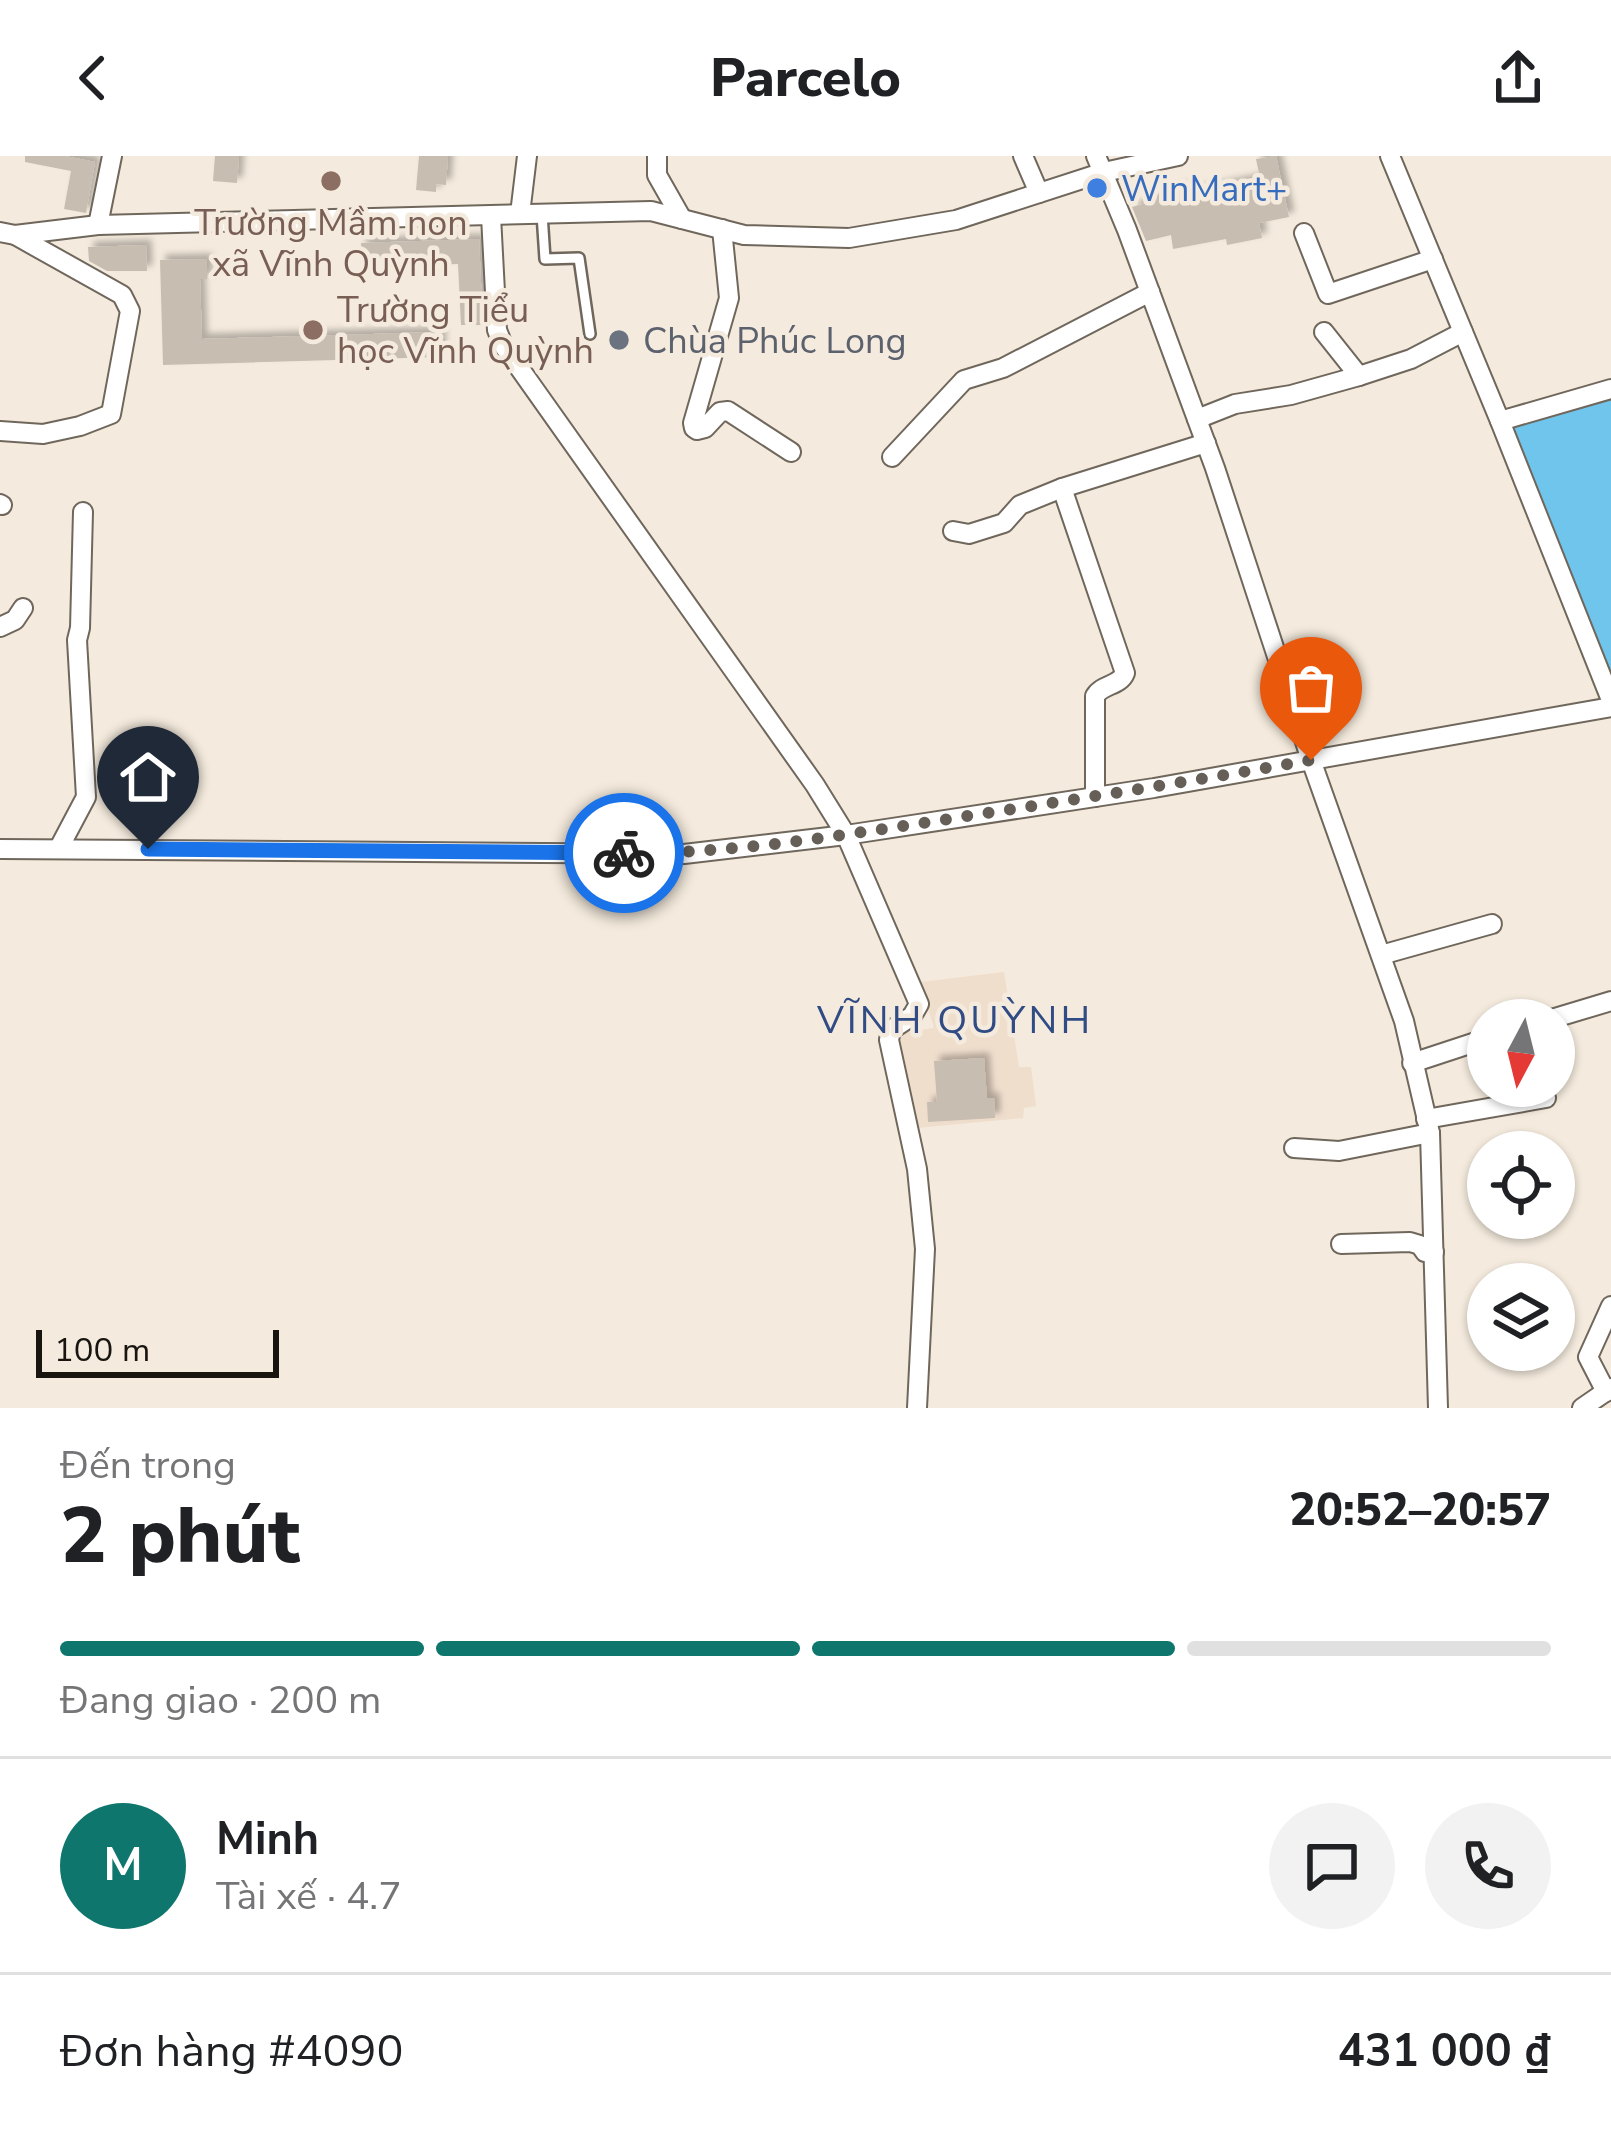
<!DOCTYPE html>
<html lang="vi">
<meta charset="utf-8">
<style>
body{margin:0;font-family:"Nunito Sans",sans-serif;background:#f2f2f2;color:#202124;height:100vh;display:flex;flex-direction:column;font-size:45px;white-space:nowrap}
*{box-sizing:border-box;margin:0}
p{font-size:39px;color:#757577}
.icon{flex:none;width:66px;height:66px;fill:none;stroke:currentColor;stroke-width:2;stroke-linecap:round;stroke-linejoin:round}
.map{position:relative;height:1252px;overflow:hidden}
.panel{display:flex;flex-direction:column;background:#fff;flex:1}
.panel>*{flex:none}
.needle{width:78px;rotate:187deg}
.buttons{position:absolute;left:1467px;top:843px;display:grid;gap:24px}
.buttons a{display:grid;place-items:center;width:108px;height:108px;border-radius:50%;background:#fff;box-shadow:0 3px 9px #0004;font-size:60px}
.scale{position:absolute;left:36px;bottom:30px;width:243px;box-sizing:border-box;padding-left:12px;border:6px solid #181410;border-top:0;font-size:33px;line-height:42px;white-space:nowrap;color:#181410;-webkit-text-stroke:9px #f4eadd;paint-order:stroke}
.pin{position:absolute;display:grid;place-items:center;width:102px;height:102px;color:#fff;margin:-123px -51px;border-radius:50% 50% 50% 0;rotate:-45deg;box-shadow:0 0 12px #0007}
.pin .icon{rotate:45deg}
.courier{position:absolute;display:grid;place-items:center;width:120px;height:120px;margin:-60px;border:9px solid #1a73e8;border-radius:50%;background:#fff;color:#222;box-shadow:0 3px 15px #0007}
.summary em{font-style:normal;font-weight:800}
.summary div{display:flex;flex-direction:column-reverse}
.summary{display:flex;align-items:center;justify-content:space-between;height:204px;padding:0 60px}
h1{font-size:78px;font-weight:800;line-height:90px}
.bar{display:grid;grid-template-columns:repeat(4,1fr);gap:18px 12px;align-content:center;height:144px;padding:0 60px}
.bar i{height:15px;border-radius:9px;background:#e0e0e0}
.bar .selected{background:#0f766e}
.bar p{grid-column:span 4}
.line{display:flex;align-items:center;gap:30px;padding:0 60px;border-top:3px solid #e0e0e0}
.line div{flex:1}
.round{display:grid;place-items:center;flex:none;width:126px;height:126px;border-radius:63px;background:#f2f2f2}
header{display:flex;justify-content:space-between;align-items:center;height:156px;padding:0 60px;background:#fff;font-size:54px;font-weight:800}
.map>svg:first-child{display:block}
.commercial{fill:#f0decd}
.water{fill:#70c5ec}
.building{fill:#c7bdb1;filter:url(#shadow)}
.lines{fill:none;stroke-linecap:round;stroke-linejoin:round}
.lane-casing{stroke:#70675c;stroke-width:14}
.street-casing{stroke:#70675c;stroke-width:22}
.lane{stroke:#fff;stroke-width:9}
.street{stroke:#fff;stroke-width:18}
.done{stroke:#655f58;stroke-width:12;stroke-dasharray:0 21.6}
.route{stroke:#1a73e8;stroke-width:15}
.education-dot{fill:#8d6e63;stroke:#f4eadd;stroke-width:4.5}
.shop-dot{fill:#3f7fe0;stroke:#f4eadd;stroke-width:4.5}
.worship-dot{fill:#6b7280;stroke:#f4eadd;stroke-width:4.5}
.labels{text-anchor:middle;stroke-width:9;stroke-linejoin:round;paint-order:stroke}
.shop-label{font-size:36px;fill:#366cbe;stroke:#f4eadd;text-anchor:start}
.education-label{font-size:36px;fill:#785e54;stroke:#f4eadd}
.worship-label{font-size:36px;fill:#5b616d;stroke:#f4eadd;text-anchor:start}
.neighbourhood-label{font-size:39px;letter-spacing:3px;fill:#314c85;stroke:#f4eadd}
</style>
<header><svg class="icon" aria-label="back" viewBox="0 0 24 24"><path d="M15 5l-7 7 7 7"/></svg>Parcelo<svg class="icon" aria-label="share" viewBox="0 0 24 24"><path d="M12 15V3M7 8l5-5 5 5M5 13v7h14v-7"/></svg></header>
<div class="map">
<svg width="1611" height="1252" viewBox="0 0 1611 1252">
<defs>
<filter id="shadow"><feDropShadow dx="5.5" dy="-5.5" stdDeviation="3" flood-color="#0004"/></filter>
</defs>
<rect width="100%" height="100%" fill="#f4eadd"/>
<polygon class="commercial" points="1004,816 1019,911 1031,911 1036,950 1024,952 1023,962 917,972 897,877 934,872 920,826"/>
<polygon class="water" points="1611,239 1611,522 1513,279 1512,270"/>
<g class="building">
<polygon points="25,0 65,0 95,6 86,57 64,53 71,15 25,6"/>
<polygon points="215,0 239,0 237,27 213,25"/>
<polygon points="419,0 448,0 446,29 436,28 436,36 416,34"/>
<polygon points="1276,0 1289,61 1259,67 1262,82 1227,89 1226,83 1173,93 1171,79 1146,85 1132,51 1157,44 1156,38 1189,31 1190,36 1260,22 1256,3"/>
<polygon points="479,83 483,169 461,169 458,108 362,112 361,87"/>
<polygon points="146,89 147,115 107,115 89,105 88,91"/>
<polygon points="207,103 207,123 200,123 202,183 440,176 441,201 163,209 160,104"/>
<polygon points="984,902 987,942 994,942 995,962 928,966 927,946 937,946 934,905"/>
</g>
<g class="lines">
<defs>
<polyline id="lane" points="542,58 545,103 579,102 590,178"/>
<g id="street">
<polyline points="657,0 657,19 682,63"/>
<polyline points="1023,0 1039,37"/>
<polyline points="1096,0 1127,74 1215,312 1311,604 1404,865 1430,977 1438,1252"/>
<polyline points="1390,0 1500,265 1611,544"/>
<polyline points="520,58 527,0"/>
<polyline points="491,60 497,174 503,189 815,629 846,679 919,848 912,860 891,874 889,884 917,1013 925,1093 917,1252"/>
<polyline points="98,69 112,0"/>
<polyline points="722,73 729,142 693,267 694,272 697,274 705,272 720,256 728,255 791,296"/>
<polyline points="0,76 15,79 98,69 651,55 744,79 849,82 956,64 1104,16 1178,0"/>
<polyline points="1304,77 1328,138 1433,103"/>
<polyline points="1324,176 1359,220 1411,203 1463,176"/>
<polyline points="1197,263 1235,248 1291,239 1359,220"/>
<polyline points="1500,265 1611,233"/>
<polyline points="0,275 43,278 80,270 111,258 130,155 122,139 15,79"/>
<polyline points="892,301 964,224 1003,212 1150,136"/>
<path d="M1062 332 1125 517C1120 530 1102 528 1095 540V641"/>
<polyline points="0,348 2,349"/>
<polyline points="953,375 969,378 1004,367 1020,349 1062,332 1206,287"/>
<polyline points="0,471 15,464 23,452"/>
<polyline points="59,692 86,641 77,484 80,472 83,356"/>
<polyline points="0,693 684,698 846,679 1154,632 1611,551"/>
<polyline points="1381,799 1492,768"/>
<polyline points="1548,864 1611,845"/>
<polyline points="1412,907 1488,882"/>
<polyline points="1426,963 1546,942"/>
<polyline points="1294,992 1339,995 1430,977"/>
<polyline points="1341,1088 1410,1086 1420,1089 1425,1096 1434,1096"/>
<polyline points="1606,1236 1588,1201 1611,1150"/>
<polyline points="1582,1252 1611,1232"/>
</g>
</defs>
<use href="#lane" class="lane-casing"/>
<use href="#street" class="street-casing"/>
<use href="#lane" class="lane"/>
<use href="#street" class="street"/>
</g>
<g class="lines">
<path class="done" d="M624 697C731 698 836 680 942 664 1065 645 1188 626 1311 604"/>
<polyline class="route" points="148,693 624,697"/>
</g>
<g class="education-dot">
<circle cx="331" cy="25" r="12"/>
<circle cx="313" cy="174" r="12"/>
</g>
<circle class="shop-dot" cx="1097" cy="32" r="12"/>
<circle class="worship-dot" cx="619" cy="184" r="12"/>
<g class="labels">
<g class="shop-label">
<text x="1121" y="45">WinMart+</text>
</g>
<g class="education-label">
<text x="331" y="79">Trường Mầm non<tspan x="331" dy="41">xã Vĩnh Quỳnh</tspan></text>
<text x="337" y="166" text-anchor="start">Trường Tiểu<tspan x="337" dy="41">học Vĩnh Quỳnh</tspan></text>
</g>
<g class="worship-label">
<text x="643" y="197">Chùa Phúc Long</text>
</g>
<g class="neighbourhood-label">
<text x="955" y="877">VĨNH QUỲNH</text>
</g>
</g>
</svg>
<div class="buttons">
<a><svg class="needle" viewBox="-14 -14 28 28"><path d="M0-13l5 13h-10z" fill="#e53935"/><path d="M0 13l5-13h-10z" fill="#757577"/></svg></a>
<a><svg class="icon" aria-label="locate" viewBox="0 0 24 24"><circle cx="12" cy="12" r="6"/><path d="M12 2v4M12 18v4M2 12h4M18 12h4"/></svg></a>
<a><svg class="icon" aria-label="layers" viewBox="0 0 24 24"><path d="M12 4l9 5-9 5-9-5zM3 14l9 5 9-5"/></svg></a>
</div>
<div class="scale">100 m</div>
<div class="pin" style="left:1311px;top:604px;background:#ea580c"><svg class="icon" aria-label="bag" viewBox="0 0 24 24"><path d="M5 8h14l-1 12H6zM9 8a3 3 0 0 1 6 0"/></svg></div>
<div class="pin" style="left:148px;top:693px;background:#1f2937"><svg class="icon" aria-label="home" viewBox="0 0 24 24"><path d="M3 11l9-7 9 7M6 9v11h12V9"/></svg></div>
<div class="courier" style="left:624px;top:697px"><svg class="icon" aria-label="bike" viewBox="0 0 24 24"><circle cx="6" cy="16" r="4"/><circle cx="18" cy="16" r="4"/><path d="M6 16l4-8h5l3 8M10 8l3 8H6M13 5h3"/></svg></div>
</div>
<section class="panel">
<div class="summary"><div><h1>2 phút</h1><p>Đến trong</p></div><em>20:52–20:57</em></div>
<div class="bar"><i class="selected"></i><i class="selected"></i><i class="selected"></i><i></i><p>Đang giao · 200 m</p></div>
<div class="line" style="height:216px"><b class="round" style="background:#0f766e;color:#fff">M</b><div><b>Minh</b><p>Tài xế · 4.7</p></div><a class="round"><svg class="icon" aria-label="chat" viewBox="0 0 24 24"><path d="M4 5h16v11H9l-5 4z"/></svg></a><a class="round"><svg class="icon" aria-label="phone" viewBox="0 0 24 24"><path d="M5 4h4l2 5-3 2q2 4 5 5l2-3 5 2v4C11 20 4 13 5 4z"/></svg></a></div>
<div class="line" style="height:156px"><div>Đơn hàng #4090</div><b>431 000 ₫</b></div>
</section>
